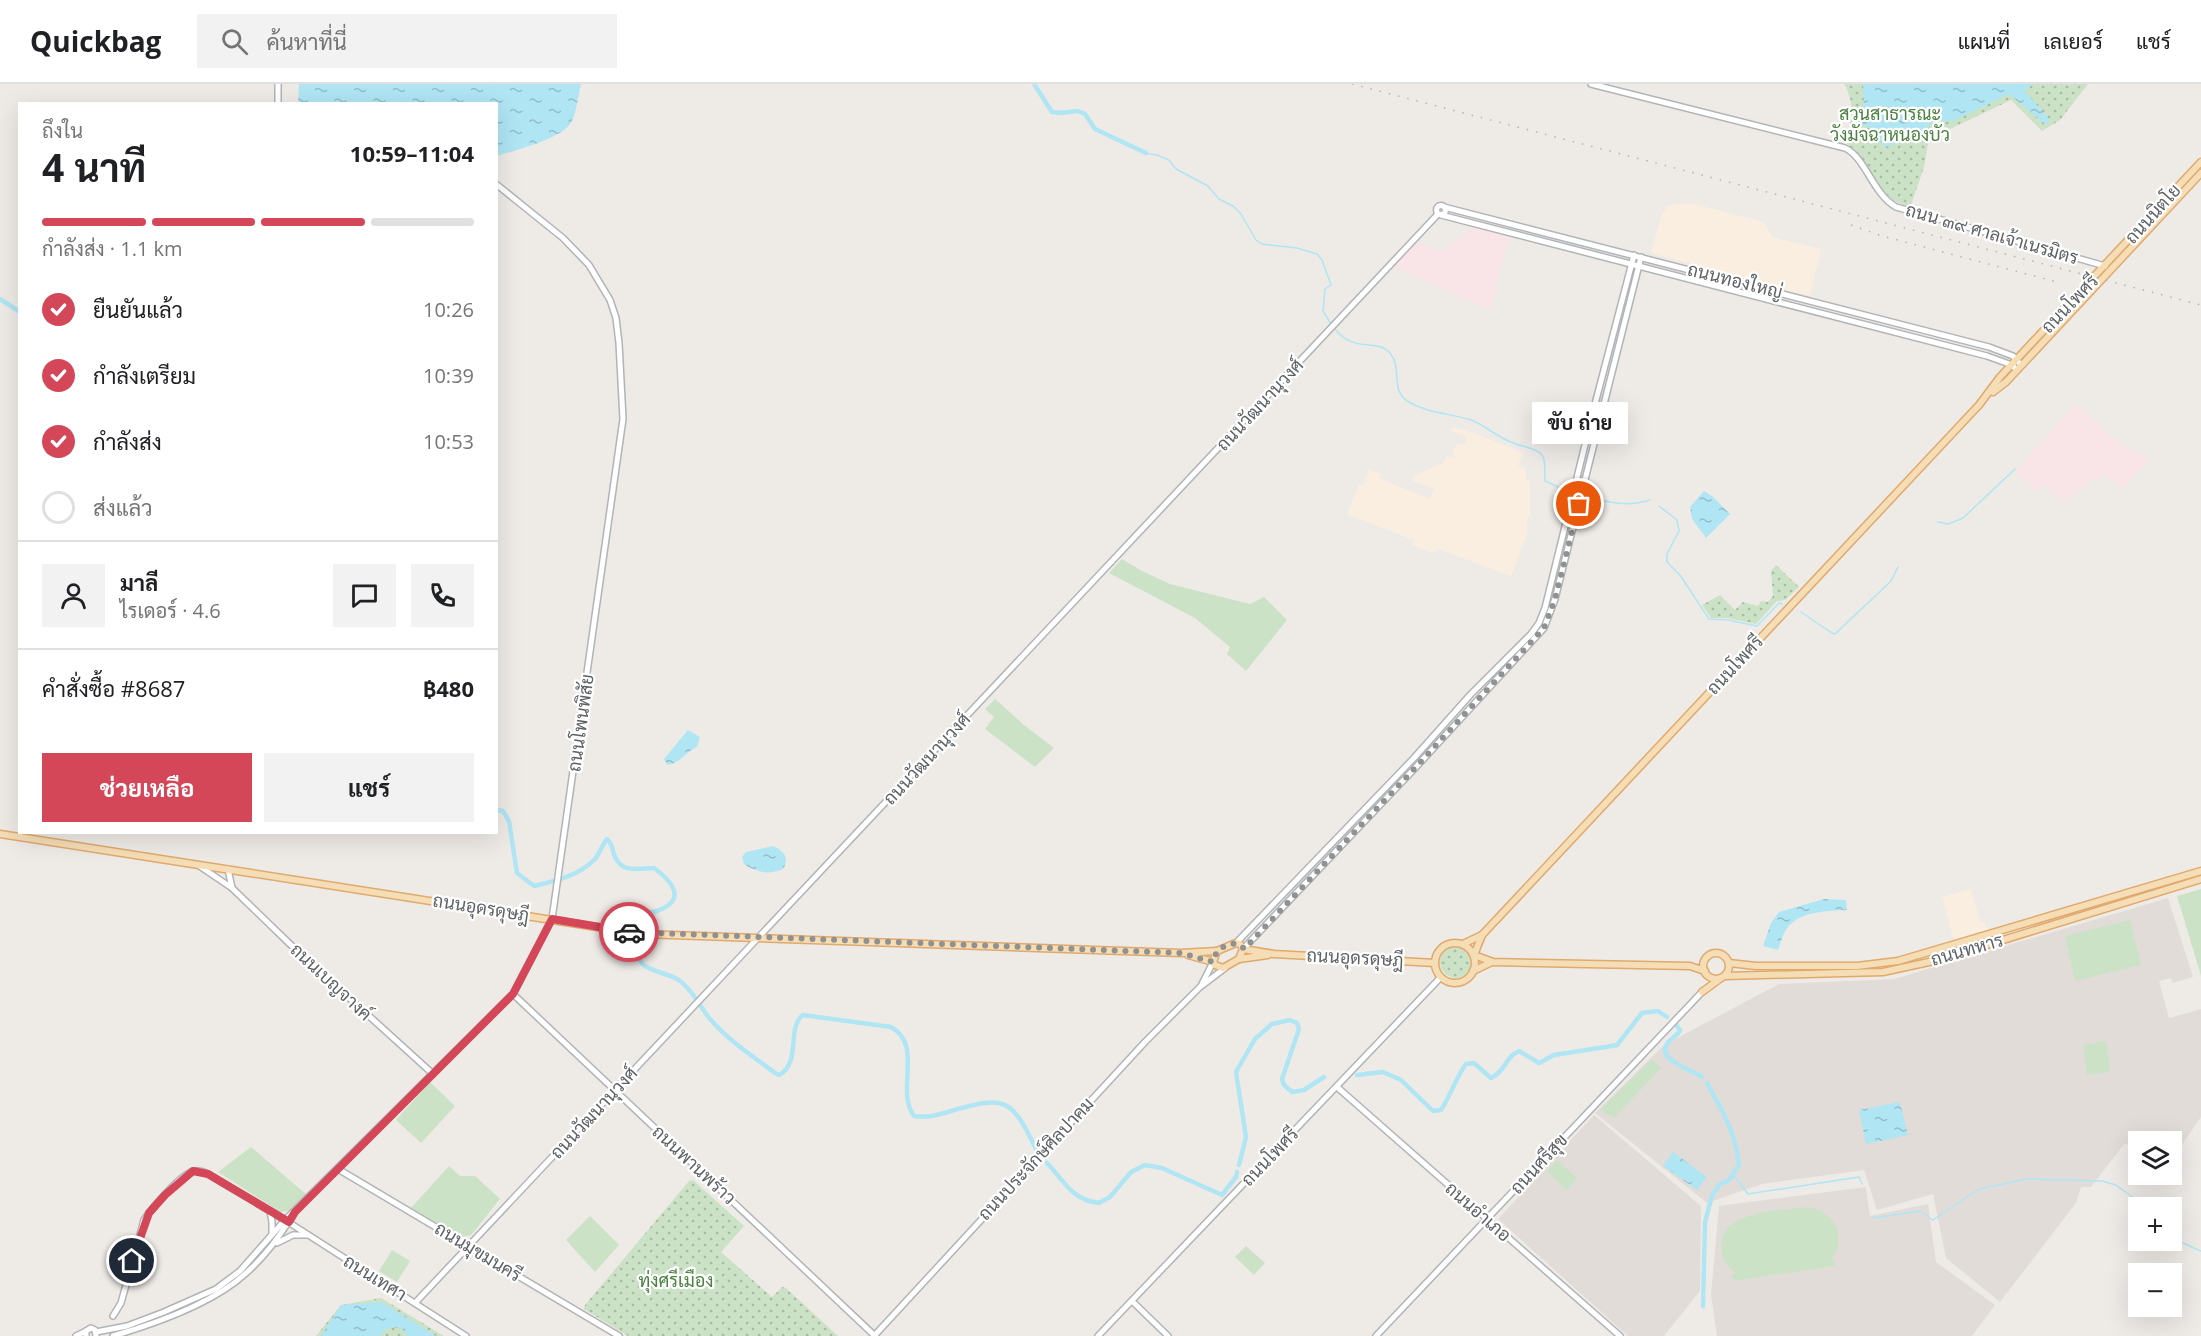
<!DOCTYPE html>
<html lang="th">
<meta charset="utf-8">
<style>
body{margin:0;font-family:"Open Sans",Sarabun,sans-serif;background:#f2f2f2;color:#202124;height:100vh;display:flex;flex-direction:column;font-size:22px;white-space:nowrap}
*{box-sizing:border-box;margin:0}
p{font-size:20px;color:#757577}
.icon{flex:none;width:33px;height:33px;fill:none;stroke:currentColor;stroke-width:2;stroke-linecap:round;stroke-linejoin:round}
.map{position:relative;flex:1;overflow:hidden}
.sheet{position:absolute;left:18px;top:18px;width:480px;height:732px;display:flex;flex-direction:column;background:#fff;border-radius:0px;box-shadow:0 6px 24px #0002}
.sheet>*{flex:none}
.tools{position:absolute;left:2128px;top:1047px;display:grid;gap:12px}
.tools a{display:grid;place-items:center;width:54px;height:54px;border-radius:0px;background:#fff;box-shadow:0 6px 24px #0002;font-size:30px}
.pin{position:absolute;display:grid;place-items:center;width:51px;height:51px;color:#fff;margin:-26px;border:3px solid #fff;border-radius:50%;box-shadow:0 2px 6px #0007}
.courier{position:absolute;display:grid;place-items:center;width:60px;height:60px;margin:-30px;border:4px solid #d44759;border-radius:50%;background:#fff;color:#222;box-shadow:0 2px 8px #0007}
.bubble{position:absolute;height:42px;border-radius:0px;background:#fff;box-shadow:0 6px 24px #0002;font-size:20px;font-weight:700;line-height:42px;text-align:center}
.summary em{font-style:normal;font-weight:700}
.summary div{display:flex;flex-direction:column-reverse}
.summary{display:flex;align-items:center;justify-content:space-between;height:102px;padding:0 24px}
h1{font-size:39px;font-weight:700;line-height:45px}
.bar{display:grid;grid-template-columns:repeat(4,1fr);gap:9px 6px;align-content:center;height:72px;padding:0 24px}
.bar i{height:8px;border-radius:4px;background:#e0e0e0}
.bar .on{background:#d44759}
.bar p{grid-column:span 4}
.line{display:flex;align-items:center;gap:15px;padding:0 24px;border-top:2px solid #e0e0e0}
.line div{flex:1}
.round{display:grid;place-items:center;flex:none;width:63px;height:63px;border-radius:0px;background:#f2f2f2}
ol{padding:0 24px;list-style:none}
li{display:flex;align-items:center;gap:18px;height:66px}
li p{margin-inline-start:auto}
li .icon{padding:6px;border-radius:50%;background:#d44759;color:#fff;stroke-width:4}
li:last-child{color:#757577}
li i{width:33px;height:33px;border:3px solid #e0e0e0;border-radius:50%}
.button{display:flex;gap:12px;margin-top:auto;padding:12px 24px}
.button a{flex:1;height:69px;border-radius:0px;background:#d44759;color:#fff;font-size:24px;font-weight:700;line-height:69px;text-align:center}
.button a+a{background:#f2f2f2;color:#202124}
header{display:flex;align-items:center;gap:36px;box-sizing:border-box;height:84px;padding:0 30px;background:#fff;border-bottom:2px solid #e0e0e0}
header strong{font-size:28px}
nav{display:flex;gap:33px;margin-inline-start:auto;font-size:21px}
.search{width:420px;height:54px;background:#f2f2f2;display:flex;align-items:center;gap:15px;box-sizing:border-box;padding:0 21px;border-radius:0px;color:#757577;font-size:22px}
.map>svg:first-child{display:block}
.commercial{fill:#faeee0}
.education{fill:#e1dcd8}
.medical{fill:#f9e5e7}
.grass{fill:#cce2c6}
.park{fill:url(#park-dots)}
.water{fill:url(#water-ripples)}
.lines{fill:none;stroke-linecap:round;stroke-linejoin:round}
.stream{stroke:#b0e5f4;stroke-width:1.5}
.canal{stroke:#b0e5f4;stroke-width:4.5}
.secondary-casing{stroke:#b1b4b7;stroke-width:8}
.primary-casing{stroke:#e0a96e;stroke-width:9}
.secondary{stroke:#fff;stroke-width:5}
.primary{stroke:#f5ddb5;stroke-width:6}
.rail{stroke:#b2b3b3;stroke-width:1.5;stroke-dasharray:1.5 8;stroke-linecap:butt}
.done{stroke:#909292;stroke-width:6;stroke-dasharray:0 10.8}
.route{stroke:#d44759;stroke-width:8}
.labels{text-anchor:middle;stroke-width:4.5;stroke-linejoin:round;paint-order:stroke}
.park-label{font-size:18px;fill:#4b8141;stroke:#fff}
.street-label{font-size:18px;fill:#5e6265;stroke:#fff}
</style>
<header>
<strong>Quickbag</strong>
<div class="search"><svg class="icon" aria-label="search" viewBox="0 0 24 24"><circle cx="10" cy="10" r="6"/><path d="M15 15l6 6"/></svg>ค้นหาที่นี่</div>
<nav><a>แผนที่</a><a>เลเยอร์</a><a>แชร์</a></nav>
</header>
<div class="map">
<svg width="2201" height="1252" viewBox="0 0 2201 1252">
<defs>
<pattern id="park-dots" width="8" height="8" patternUnits="userSpaceOnUse" patternTransform="scale(1.5)"><rect width="8" height="8" fill="#cce2c6"/><path d="M2 2h.1M6 6h.1" fill="none" stroke="#a9bba4" stroke-width="1.8" stroke-linecap="round"/></pattern>
<pattern id="water-ripples" width="26" height="14" patternUnits="userSpaceOnUse" patternTransform="scale(1.5)"><rect width="26" height="14" fill="#b0e5f4"/><path d="M2 4q2-2 4 0t4 0M15 11q2-2 4 0t4 0" fill="none" stroke="#92bdc9"/></pattern>
</defs>
<rect width="100%" height="100%" fill="#eeebe7"/>
<g class="commercial">
<polygon points="1690,119 1764,138 1772,153 1821,165 1810,212 1651,169 1662,130 1669,121"/>
<polygon points="1453,343 1471,348 1524,369 1518,382 1526,385 1526,396 1530,397 1530,432 1527,435 1527,451 1511,492 1439,465 1433,469 1412,461 1414,456 1347,430 1359,401 1363,402 1369,386 1381,390 1380,395 1430,415 1434,405 1412,396 1412,395 1415,391 1444,379 1447,372 1454,374 1453,365 1458,360 1465,360 1467,353 1451,347"/>
<polygon points="1971,805 1980,838 1984,837 1987,846 1954,856 1942,813"/>
</g>
<g class="education">
<polygon points="2168,814 2193,893 2172,899 2171,894 2159,897 2169,934 2201,925 2201,1033 2172,1075 2172,1058 2139,1058 2139,1069 2125,1059 2091,1103 2081,1103 2076,1119 2000,1218 1946,1174 1933,1110 1877,1126 1864,1086 1762,1100 1707,1119 1595,1029 1664,961 1779,900 1894,895"/>
<polygon points="1594,1031 1701,1122 1700,1207 1664,1252 1628,1252 1498,1135"/>
<polygon points="1866,1103 1870,1132 1928,1120 1936,1178 1995,1221 1972,1252 1717,1252 1711,1211 1719,1122"/>
</g>
<g class="medical">
<polygon points="1475,142 1510,150 1490,226 1393,182 1416,159 1444,167"/>
<polygon points="2076,320 2115,356 2150,376 2122,405 2108,392 2093,396 2064,418 2043,400 2036,408 2015,388"/>
</g>
<g class="grass">
<polygon points="1122,475 1140,486 1170,500 1250,520 1264,513 1287,536 1246,587 1227,570 1230,563 1195,534 1109,489"/>
<polygon points="995,615 1024,641 1054,664 1035,683 985,645 994,633 985,625"/>
<polygon points="2201,805 2201,892 2177,812"/>
<polygon points="2130,836 2141,881 2075,897 2065,852"/>
<polygon points="2106,957 2110,988 2087,991 2083,961"/>
<polygon points="1652,975 1661,984 1614,1034 1600,1026"/>
<polygon points="430,998 455,1022 421,1059 396,1036"/>
<polygon points="251,1063 307,1111 290,1127 280,1128 218,1088"/>
<polygon points="1557,1076 1577,1094 1567,1106 1547,1088"/>
<polygon points="449,1082 460,1092 475,1092 500,1115 471,1151 462,1153 411,1124"/>
<path d="M1808 1123C1834 1127 1849 1153 1831 1175H1834L1835 1182 1733 1197 1732 1190 1736 1189C1726 1183 1721 1173 1721 1161 1722 1125 1782 1127 1808 1123Z"/>
<polygon points="590,1132 619,1161 595,1188 566,1156"/>
<polygon points="1246,1162 1265,1179 1254,1191 1235,1173"/>
<polygon points="392,1166 410,1177 397,1198 379,1187"/>
</g>
<g class="park">
<path d="M1844 0H2088L2060 36 2042 47 2011 16 1950 45 1940 41 1930 48 1924 83 1910 124C1878 113 1866 85 1847 59 1851 38 1856 20 1844 0Z"/>
<polygon points="1776,481 1799,503 1785,516 1777,517 1756,540 1727,534 1711,534 1702,521 1720,511 1735,526 1743,518 1758,522 1761,517 1768,518 1773,512 1771,487"/>
<circle cx="1456" cy="878" r="16"/>
<polygon points="693,1096 744,1142 721,1168 772,1213 782,1203 786,1204 838,1252 628,1252 584,1225 585,1221 689,1097"/>
<polygon points="381,1214 444,1252 316,1252 341,1221"/>
</g>
<g class="water">
<path d="M299 0H581C578 12 577 26 572 37 563 55 515 66 497 72L496 20 298 19Z"/>
<path d="M1863 0H2034L2024 6 2050 36 2045 40 2009 10 1955 36C1948 39 1943 35 1936 37 1927 39 1925 49 1918 53L1885 63 1868 42H1862L1860 30 1864 21Z"/>
<polygon points="1704,407 1712,412 1730,430 1706,454 1692,435 1690,423"/>
<path d="M688 646 700 653 697 663C684 669 681 679 667 681L664 675Z"/>
<path d="M773 762C784 767 790 774 783 785 768 791 758 789 744 780L742 773 746 768Z"/>
<path d="M1824 815 1846 816 1847 826C1828 827 1801 827 1788 843 1783 849 1781 858 1778 866L1763 862 1771 839 1779 828Z"/>
<polygon points="1900,1018 1908,1051 1866,1060 1859,1026"/>
<polygon points="1673,1068 1707,1093 1697,1106 1663,1082"/>
<path d="M381 1218 436 1252H408C401 1240 387 1241 380 1252H321L341 1221Z"/>
</g>
<g class="lines">
<g class="stream">
<polyline points="1146,69 1157,71 1169,76 1176,85 1208,102 1219,115 1233,122 1241,130 1256,156 1262,160 1297,164 1317,170 1322,176 1331,201 1325,205 1323,227 1331,240"/>
<path d="M1334 244C1355 271 1375 253 1390 269 1403 284 1389 307 1409 318 1429 330 1450 329 1471 336 1485 341 1497 353 1511 358 1519 362 1536 364 1541 370 1547 376 1544 390 1545 397L1565 406"/>
<path d="M1587 412C1608 419 1628 423 1650 416"/>
<polyline points="1659,422 1677,436 1679,447 1667,470 1667,478 1680,491 1709,535 1728,536 1757,542 1779,519 1782,520"/>
<polyline points="1938,438 1948,440 1963,434 2015,385"/>
<polyline points="1801,528 1832,549 1835,550 1891,497 1898,483"/>
<polyline points="1733,1090 1748,1110 1859,1093 1862,1100"/>
<polyline points="1874,1132 1874,1134 1920,1127 1933,1136 1979,1105 2027,1095 2102,1097 2116,1101 2147,1124"/>
<polyline points="2172,1154 2201,1167"/>
</g>
<g class="canal">
<polyline points="1034,0 1052,28 1061,29 1078,27 1085,30 1095,45 1146,69"/>
<polyline points="0,215 20,228"/>
<path d="M496 726 503 727 509 737 517 789 534 802C555 797 579 792 595 775 600 769 602 761 607 755 613 760 612 766 615 773 623 790 639 784 654 784 672 797 688 816 657 827 650 829 640 829 636 836 632 844 633 864 637 872 644 889 667 887 680 897 694 907 700 924 711 936 729 957 754 973 775 989L779 991C802 979 786 943 803 931L891 943C924 961 895 1007 914 1032 928 1034 938 1031 951 1027 1006 1011 1011 1014 1036 1065"/>
<path d="M1677 942 1680 946C1677 953 1670 954 1667 960 1656 976 1693 986 1702 993"/>
<path d="M1357 991 1383 988 1401 996 1433 1027 1441 1026C1451 1011 1455 995 1466 980L1474 979 1491 994C1506 987 1505 973 1519 967L1539 979 1554 971 1612 962 1617 961 1642 929 1658 927 1667 933"/>
<path d="M1047 1079C1065 1098 1072 1116 1099 1119L1110 1113 1131 1088 1145 1081 1162 1084 1222 1111 1236 1093 1237 1088"/>
<polyline points="1239,1081 1246,1053 1236,988 1255,955 1272,940 1290,936 1297,939 1299,945 1282,995 1284,1001 1292,1008 1304,1006 1324,993"/>
<path d="M1703 1222 1705 1138 1712 1112 1719 1101 1729 1096 1739 1081C1735 1046 1723 1029 1707 999"/>
</g>
<defs>
<g id="secondary">
<polyline points="278,0 278,20"/>
<path d="M1591 0 1845 64C1866 74 1872 109 1896 123L2105 182"/>
<circle cx="1441" cy="126" r="4.5"/>
<polyline points="1444,123 1989,263 2013,272 2021,281"/>
<polyline points="1441,131 1987,272 2012,281 2017,286"/>
<polyline points="198,781 232,804 293,863 433,990"/>
<polyline points="228,785 232,804"/>
<polyline points="1236,859 1414,674 1471,610 1531,550 1539,539 1545,524 1595,320 1634,171"/>
<polyline points="1243,865 1417,682 1544,544 1555,515 1641,173"/>
<polyline points="1201,902 1213,878"/>
<polyline points="513,910 875,1252"/>
<polyline points="1337,1003 1620,1252"/>
<polyline points="338,1085 619,1252"/>
<polyline points="270,1127 272,1138 272,1150"/>
<polyline points="277,1159 293,1151 307,1151"/>
<polyline points="1132,1217 1168,1252"/>
<polyline points="415,1219 1438,130"/>
<path d="M113 1232 121 1219 144 1136C151 1125 181 1090 194 1087 199 1086 204 1088 208 1090L285 1136 466 1252"/>
<polyline points="96,1248 127,1242 164,1228 216,1205 240,1187 285,1136 513,910 552,835 623,335 619,259 616,234 610,216 589,181 563,154 496,100"/>
<polyline points="875,1251 1145,958 1200,903 1225,884"/>
<polyline points="76,1252 86,1247"/>
<polyline points="86,1252 86,1247 91,1244 95,1246 96,1252"/>
<path d="M113 1252C154 1240 213 1219 245 1190 262 1175 277 1156 289 1137"/>
<polyline points="1098,1252 1441,893"/>
<polyline points="1376,1252 1702,908"/>
</g>
<g id="primary">
<polyline points="1993,308 2006,298 2201,89"/>
<polyline points="0,750 642,850 1181,869 1217,867"/>
<polyline points="1482,851 1474,871 1493,878 1690,882 1705,887"/>
<circle cx="1455" cy="879" r="20"/>
<polyline points="1463,860 1482,851 1979,321 2000,293 2201,78"/>
<circle cx="1716" cy="882" r="13"/>
<polyline points="1188,871 1213,878 1215,881 1223,884 1239,875 1243,865"/>
<polyline points="1239,875 1268,871"/>
<polyline points="1213,878 1217,867 1236,859 1240,860 1243,865 1274,870 1435,879"/>
<polyline points="1729,879 1756,882 1857,882 1898,877 2201,787"/>
<polyline points="1473,887 1492,878"/>
<polyline points="1725,892 1883,888 1938,876 2201,795"/>
<polyline points="1702,908 1721,894"/>
</g>
</defs>
<use href="#secondary" class="secondary-casing"/>
<use href="#primary" class="primary-casing"/>
<use href="#secondary" class="secondary"/>
<use href="#primary" class="primary"/>
<g class="rail">
<polyline points="1352,0 2201,221"/>
<polyline points="1851,141 1882,152 2057,198"/>
</g>
</g>
<g class="lines">
<path class="done" d="M629 848 1181 869 1213 878 1217 867C1225 861 1237 855 1244 865L1417 682 1544 544 1555 515 1579 420"/>
<polyline class="route" points="132,1177 149,1129 165,1111 193,1087 208,1090 289,1138 295,1128 513,910 552,835 629,848"/>
</g>
<g class="labels">
<g class="park-label">
<text x="1890" y="36">สวนสาธารณะ<tspan x="1890" dy="21">วังมัจฉาหนองบัว</tspan></text>
<text x="676" y="1203">ทุ่งศรีเมือง</text>
</g>
<g class="street-label">
<text transform="translate(2153 130) rotate(-48)" y="6">ถนนนิตโย</text>
<text transform="translate(1992 150) rotate(16)" y="6">ถนน ๓๙ ศาลเจ้าเนรมิตร</text>
<text transform="translate(1735 197) rotate(14)" y="6">ถนนทองใหญ่</text>
<text transform="translate(2070 220) rotate(-46)" y="6">ถนนโพศรี</text>
<text transform="translate(1260 321) rotate(-47)" y="6">ถนนวัฒนานุวงศ์</text>
<text transform="translate(1735 581) rotate(-47)" y="6">ถนนโพศรี</text>
<text transform="translate(581 639) rotate(-82)" y="6">ถนนโพนพิสัย</text>
<text transform="translate(927 675) rotate(-47)" y="6">ถนนวัฒนานุวงศ์</text>
<text transform="translate(481 824) rotate(9)" y="6">ถนนอุดรดุษฎี</text>
<text transform="translate(1967 866) rotate(-16)" y="6">ถนนทหาร</text>
<text transform="translate(1355 874) rotate(3)" y="6">ถนนอุดรดุษฎี</text>
<text transform="translate(331 898) rotate(43)" y="6">ถนนเบญจางค์</text>
<text transform="translate(594 1029) rotate(-47)" y="6">ถนนวัฒนานุวงศ์</text>
<text transform="translate(1270 1073) rotate(-46)" y="6">ถนนโพศรี</text>
<text transform="translate(1036 1075) rotate(-47)" y="6">ถนนประจักษ์ศิลปาคม</text>
<text transform="translate(1539 1080) rotate(-47)" y="6">ถนนศรีสุข</text>
<text transform="translate(694 1081) rotate(43)" y="6">ถนนพานพร้าว</text>
<text transform="translate(1478 1128) rotate(41)" y="6">ถนนอำเภอ</text>
<text transform="translate(478 1168) rotate(31)" y="6">ถนนมุขมนครี</text>
<text transform="translate(375 1194) rotate(32)" y="6">ถนนเทศา</text>
</g>
</g>
</svg>
<div class="tools">
<a><svg class="icon" aria-label="layers" viewBox="0 0 24 24"><path d="M12 4l9 5-9 5-9-5zM3 14l9 5 9-5"/></svg></a>
<a>+</a>
<a>−</a>
</div>
<div class="pin" style="left:1579px;top:420px;background:#ea580c"><svg class="icon" aria-label="bag" viewBox="0 0 24 24"><path d="M5 8h14l-1 12H6zM9 8a3 3 0 0 1 6 0"/></svg></div>
<div class="pin" style="left:132px;top:1177px;background:#1f2937"><svg class="icon" aria-label="home" viewBox="0 0 24 24"><path d="M3 11l9-7 9 7M6 9v11h12V9"/></svg></div>
<div class="courier" style="left:629px;top:848px"><svg class="icon" aria-label="car" viewBox="0 0 24 24"><path d="M5 17H2v-5l4-1 3-4h7l3 4 3 1v5h-3M9 17h6M6 11h13"/><circle cx="7" cy="17" r="2"/><circle cx="17" cy="17" r="2"/></svg></div>
<div class="bubble" style="left:1532px;top:318px;width:96px">ขับ ถ่าย</div>
<section class="sheet">
<div class="summary"><div><h1>4 นาที</h1><p>ถึงใน</p></div><em>10:59–11:04</em></div>
<div class="bar"><i class="on"></i><i class="on"></i><i class="on"></i><i></i><p>กำลังส่ง · 1.1 km</p></div>
<ol>
<li><svg class="icon" aria-label="check" viewBox="0 0 24 24"><path d="M5 12l5 5 9-10"/></svg>ยืนยันแล้ว<p>10:26</p></li>
<li><svg class="icon" aria-label="check" viewBox="0 0 24 24"><path d="M5 12l5 5 9-10"/></svg>กำลังเตรียม<p>10:39</p></li>
<li><svg class="icon" aria-label="check" viewBox="0 0 24 24"><path d="M5 12l5 5 9-10"/></svg>กำลังส่ง<p>10:53</p></li>
<li><i></i>ส่งแล้ว</li>
</ol>
<div class="line" style="height:108px"><a class="round"><svg class="icon" aria-label="person" viewBox="0 0 24 24"><circle cx="12" cy="8" r="4"/><path d="M4 21q1-7 8-7t8 7"/></svg></a><div><b>มาลี</b><p>ไรเดอร์ · 4.6</p></div><a class="round"><svg class="icon" aria-label="chat" viewBox="0 0 24 24"><path d="M4 5h16v11H9l-5 4z"/></svg></a><a class="round"><svg class="icon" aria-label="phone" viewBox="0 0 24 24"><path d="M5 4h4l2 5-3 2q2 4 5 5l2-3 5 2v4C11 20 4 13 5 4z"/></svg></a></div>
<div class="line" style="height:78px"><div>คำสั่งซื้อ #8687</div><b>฿480</b></div>
<div class="button"><a>ช่วยเหลือ</a><a>แชร์</a></div>
</section>
</div>
